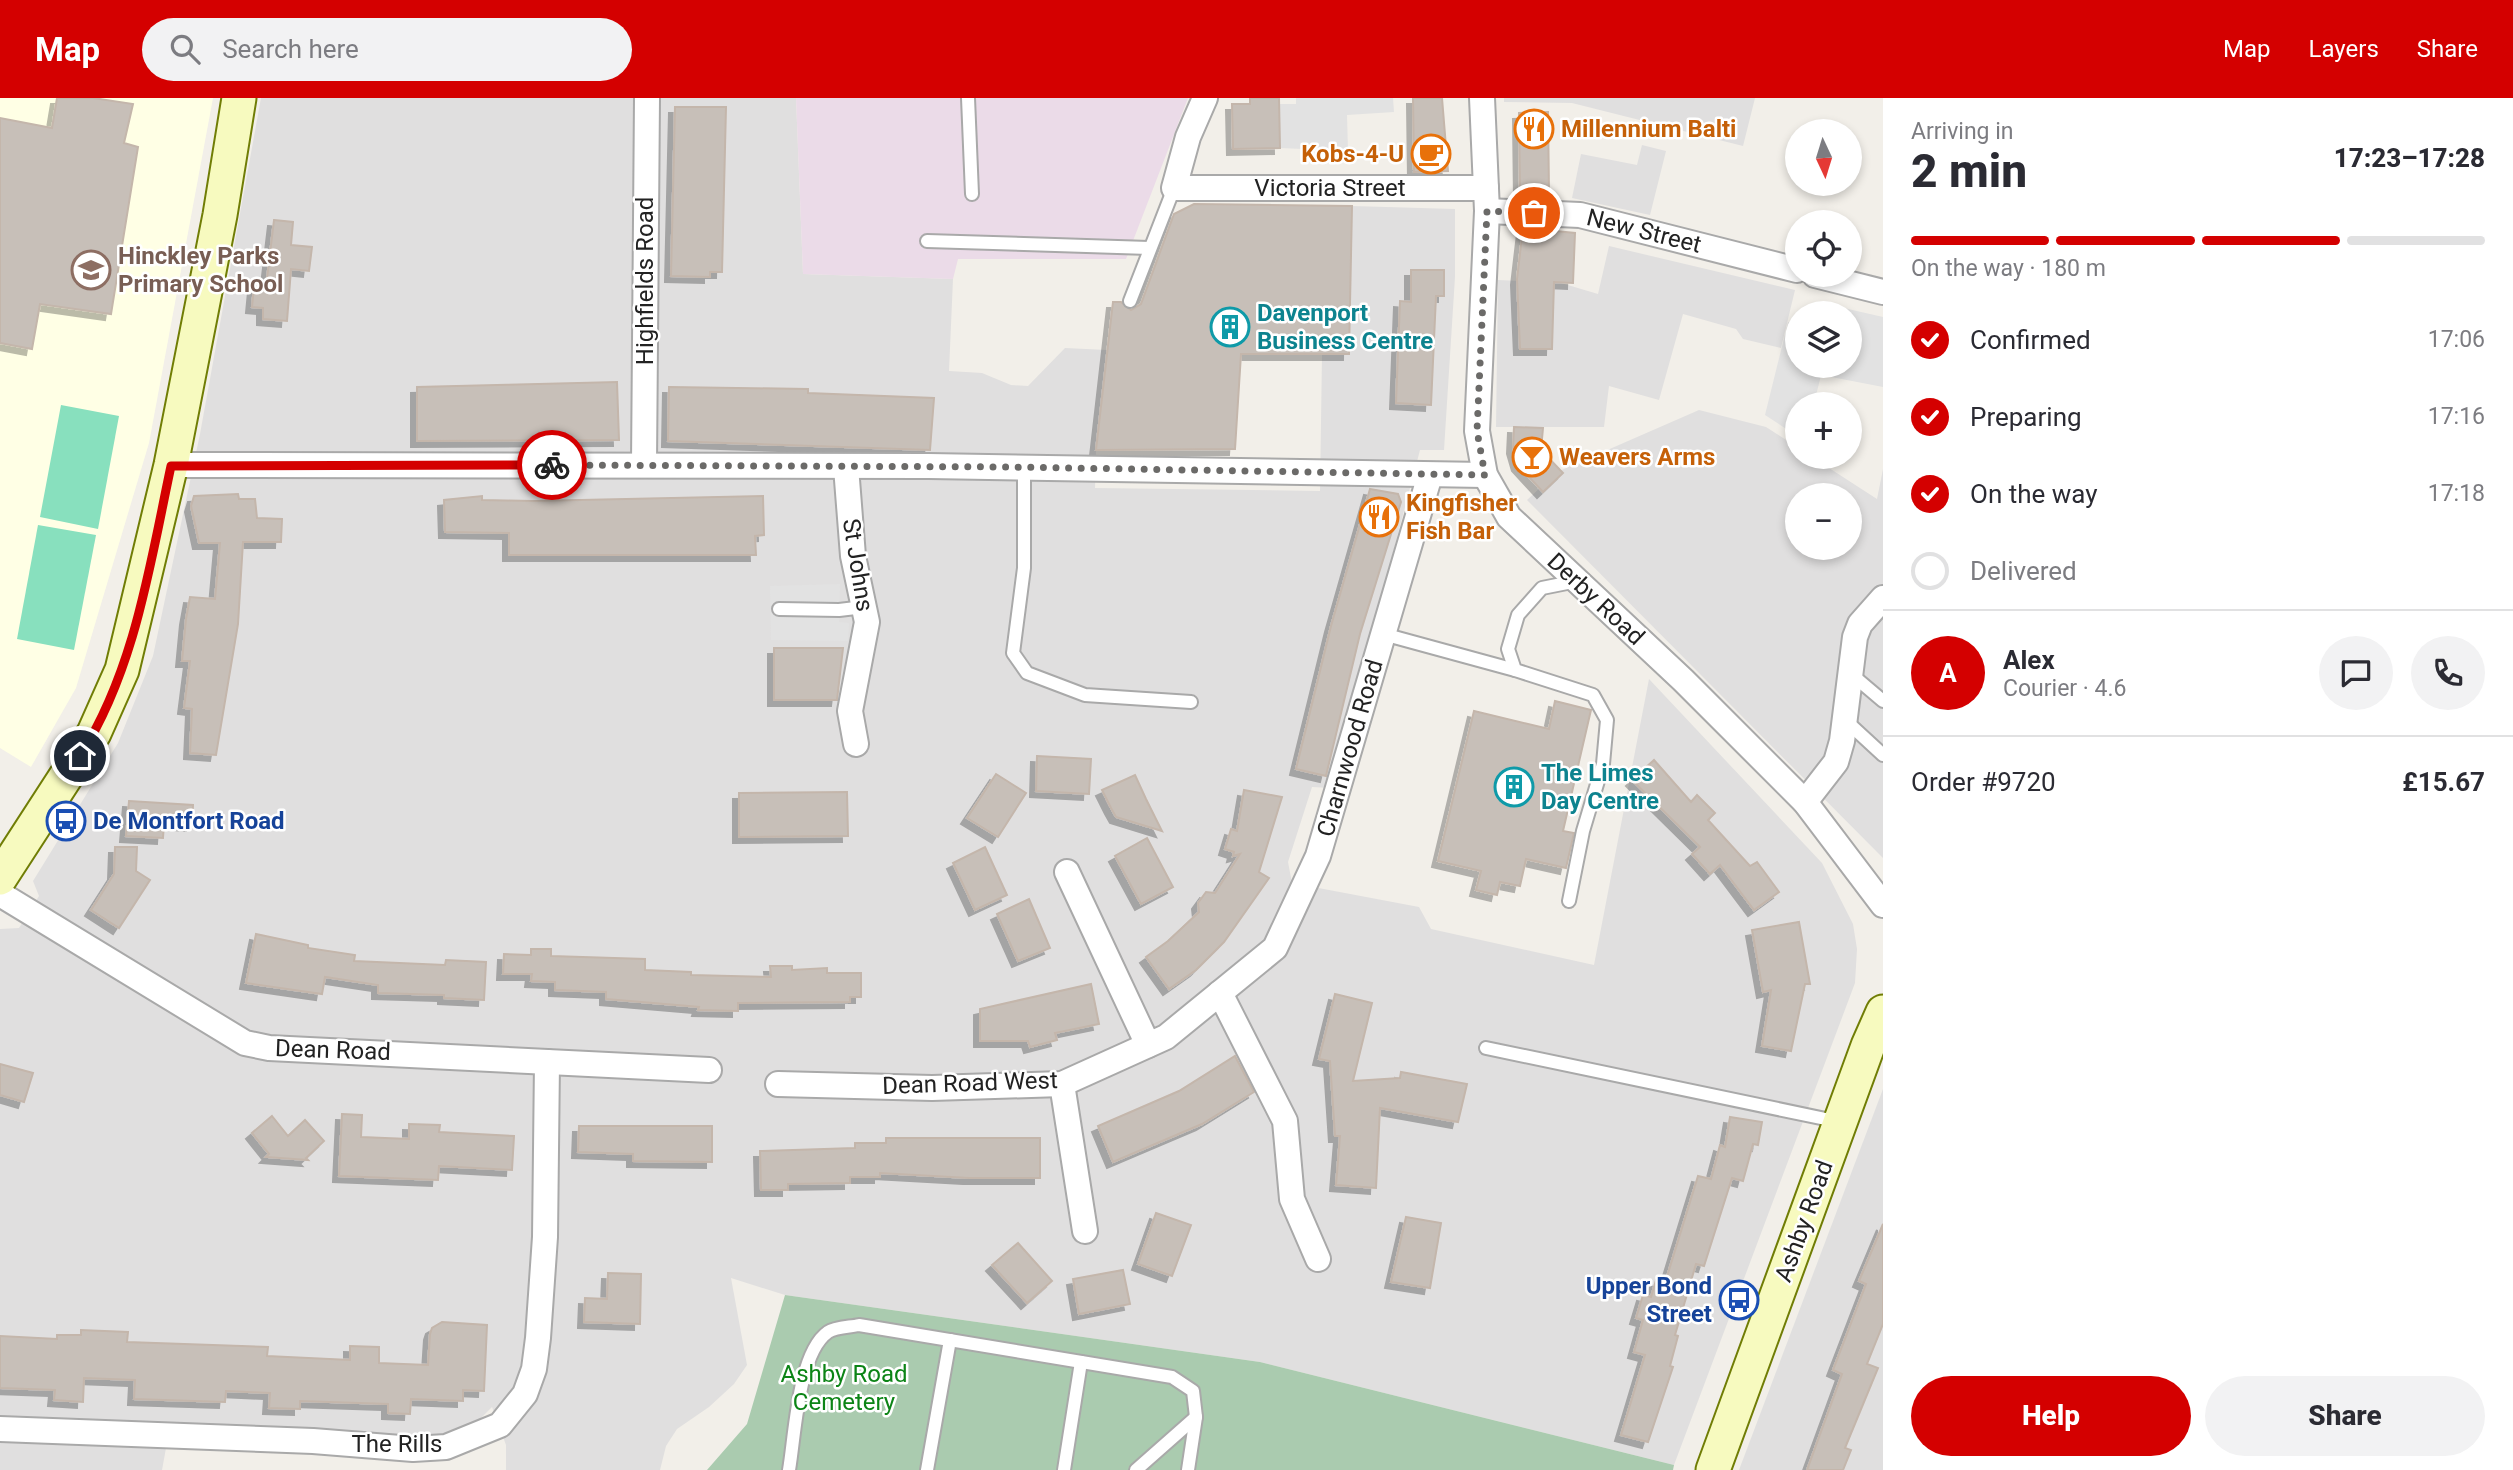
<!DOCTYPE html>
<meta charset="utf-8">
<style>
body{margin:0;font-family:Roboto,sans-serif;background:#f2f2f3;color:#2b2b33;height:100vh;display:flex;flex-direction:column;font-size:26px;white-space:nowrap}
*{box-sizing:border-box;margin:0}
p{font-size:23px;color:#7c7c81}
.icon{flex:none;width:38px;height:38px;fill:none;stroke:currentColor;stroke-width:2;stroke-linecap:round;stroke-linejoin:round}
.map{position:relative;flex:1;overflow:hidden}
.panel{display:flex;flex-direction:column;background:#fff;width:630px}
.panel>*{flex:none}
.needle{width:46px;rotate:176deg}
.tools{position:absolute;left:1785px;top:21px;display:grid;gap:14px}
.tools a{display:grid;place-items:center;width:77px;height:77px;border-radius:50%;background:#fff;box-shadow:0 4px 10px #0003;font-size:35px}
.pin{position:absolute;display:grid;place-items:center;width:60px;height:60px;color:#fff;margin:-30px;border:4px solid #fff;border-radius:50%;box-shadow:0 2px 7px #0007}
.courier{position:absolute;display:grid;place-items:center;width:70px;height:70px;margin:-35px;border:5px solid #d40000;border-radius:50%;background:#fff;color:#222;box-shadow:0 2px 9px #0007}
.overview em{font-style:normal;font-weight:800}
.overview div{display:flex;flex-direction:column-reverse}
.overview{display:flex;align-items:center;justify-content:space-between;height:119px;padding:0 28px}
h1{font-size:46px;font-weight:800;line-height:52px}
.bar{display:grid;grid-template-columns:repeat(4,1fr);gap:10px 7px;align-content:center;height:84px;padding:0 28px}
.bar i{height:9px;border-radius:5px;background:#e1e1e2}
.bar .selected{background:#d40000}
.bar p{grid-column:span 4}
.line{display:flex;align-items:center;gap:18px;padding:0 28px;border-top:2px solid #e1e1e2}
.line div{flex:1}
.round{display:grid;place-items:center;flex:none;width:74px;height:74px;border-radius:37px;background:#f2f2f3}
ol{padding:0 28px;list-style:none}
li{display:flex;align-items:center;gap:21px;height:77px}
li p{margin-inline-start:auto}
li .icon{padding:7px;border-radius:50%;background:#d40000;color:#fff;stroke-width:4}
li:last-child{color:#7c7c81}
li i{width:38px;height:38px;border:4px solid #e1e1e2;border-radius:50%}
.button{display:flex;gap:14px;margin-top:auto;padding:14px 28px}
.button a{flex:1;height:80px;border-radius:42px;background:#d40000;color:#fff;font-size:28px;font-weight:800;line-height:80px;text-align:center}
.button a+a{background:#f2f2f3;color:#2b2b33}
header{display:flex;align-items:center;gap:42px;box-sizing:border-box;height:98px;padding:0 35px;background:#d40000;color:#fff}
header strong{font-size:33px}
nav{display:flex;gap:38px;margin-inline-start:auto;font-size:24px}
.search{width:490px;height:63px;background:#f2f2f3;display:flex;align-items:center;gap:18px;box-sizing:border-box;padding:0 24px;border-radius:38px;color:#7c7c81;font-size:26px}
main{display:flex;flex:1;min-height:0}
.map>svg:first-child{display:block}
.residential{fill:#e0dfdf;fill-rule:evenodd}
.industrial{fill:#ebdbe8}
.education{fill:#ffffe5}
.cemetery{fill:#aacbaf}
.pitch{fill:#88e0be}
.parking{fill:#e2e2e2}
.building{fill:#c7bfb8;stroke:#c4b6ab;stroke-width:2;filter:url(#shadow)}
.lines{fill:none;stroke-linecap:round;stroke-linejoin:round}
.service-casing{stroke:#a9a9a9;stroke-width:16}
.minor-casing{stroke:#a9a9a9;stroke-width:28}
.secondary-casing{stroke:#707d05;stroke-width:37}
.service{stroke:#fff;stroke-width:12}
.minor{stroke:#fff;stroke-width:24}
.secondary{stroke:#f7fabf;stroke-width:33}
.done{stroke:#6b6a68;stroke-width:7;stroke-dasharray:0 12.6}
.route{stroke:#d40000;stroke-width:9}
.labels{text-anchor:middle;stroke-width:5;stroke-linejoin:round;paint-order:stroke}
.food-label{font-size:24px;font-weight:bold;fill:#c56008;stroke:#fff;text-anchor:start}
.street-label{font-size:24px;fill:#222;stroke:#fff}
.education-label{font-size:24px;font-weight:bold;fill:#785e54;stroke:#fff;text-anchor:start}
.culture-label{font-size:24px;font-weight:bold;fill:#0d838f;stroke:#fff;text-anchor:start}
.transit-label{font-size:24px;font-weight:bold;fill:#164399;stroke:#fff;text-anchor:start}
.park-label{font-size:24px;fill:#0c8416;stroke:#fff}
</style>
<header>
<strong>Map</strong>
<div class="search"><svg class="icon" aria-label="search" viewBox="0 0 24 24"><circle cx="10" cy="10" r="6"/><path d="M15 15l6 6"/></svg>Search here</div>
<nav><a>Map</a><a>Layers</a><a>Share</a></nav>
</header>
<main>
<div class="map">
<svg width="1883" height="1372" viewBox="0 0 1883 1372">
<defs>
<filter id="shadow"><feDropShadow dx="-6" dy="6" stdDeviation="0" flood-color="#0004"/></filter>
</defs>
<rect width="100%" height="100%" fill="#f2efe9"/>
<g class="residential">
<polygon points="261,0 796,0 803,176 953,181 949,273 982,275 1011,287 1028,288 1065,250 1107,252 1096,352 1095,390 1320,393 1322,256 1349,256 1352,108 1455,111 1455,179 1444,352 1420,352 1331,690 1312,689 1288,764 1292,785 1419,809 1431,831 1594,867 1649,581 1822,765 1853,826 1857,851 1855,885 1674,1367 1260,1264 785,1197 731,1180 747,1267 734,1286 709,1309 677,1331 666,1348 660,1372 506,1372 506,1347 492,1309 472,1329 443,1340 170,1328 162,1372 0,1372 0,831 19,830 39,798 33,783 118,645 153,558 200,336"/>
<polygon points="1504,0 1755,0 1743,48 1572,5 1504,4"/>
<polygon points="1642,47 1666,53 1650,117 1572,100 1581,56 1637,67"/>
<polygon points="1609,148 1795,192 1781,250 1743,241 1736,231 1683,216 1659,302 1609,288 1604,329 1496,329 1498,182 1561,185 1598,196"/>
<path d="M1699 312 1766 329 1797 349V359H1812L1877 401 1883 371V760L1527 402 1557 374ZM1797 397H1850V450H1797Z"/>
<polygon points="1883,991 1883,1372 1739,1372"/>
</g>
<polygon class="industrial" points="796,0 1188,0 1126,161 958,161 953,181 803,176"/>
<polygon class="education" points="0,0 213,0 149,345 76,590 31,669 0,650"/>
<polygon class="cemetery" points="785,1197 1260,1264 1674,1367 1673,1372 707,1372 747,1326"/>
<g class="pitch">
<polygon points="61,307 119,318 98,431 40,419"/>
<polygon points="38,427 96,437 74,552 17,541"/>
</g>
<g class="parking">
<polygon points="1296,0 1393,0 1394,14 1347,17 1348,53 1280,50 1279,6 1296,6"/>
<polygon points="1835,208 1883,219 1883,289 1821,277 1814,306 1797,306 1797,338 1765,317 1788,224 1797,226 1797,268 1850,268 1850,215 1834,215"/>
<polygon points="840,486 839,524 849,525 848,543 771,542 770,488"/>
</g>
<g class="building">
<polygon points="57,0 93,0 133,6 124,45 138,49 111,216 40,206 32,251 0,245 0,20 52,30"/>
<polygon points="1250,0 1279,0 1280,50 1233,51 1232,6 1250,6"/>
<polygon points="1413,0 1442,0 1448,73 1414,74"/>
<polygon points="675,9 726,9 722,174 710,174 710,179 671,178"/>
<polygon points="1548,14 1549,95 1520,95 1519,15"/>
<polygon points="1194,106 1352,108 1349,256 1241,256 1235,351 1096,352 1113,204 1121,204 1131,212 1141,206 1174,116"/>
<polygon points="274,122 293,124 291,147 312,149 309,173 291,171 287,223 263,221 263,210 252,209 254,188 266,189"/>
<polygon points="1523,130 1575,135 1573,185 1554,184 1552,251 1520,251 1517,181"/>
<polygon points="1411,172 1444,172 1444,198 1436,198 1431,307 1396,305 1400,203 1411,204"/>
<polygon points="617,284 619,342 417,343 417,289"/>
<polygon points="669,289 808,291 808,295 934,300 930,352 668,343"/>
<polygon points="1514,329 1543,330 1541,352 1563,375 1543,394 1518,367 1513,350"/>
<polygon points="1370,391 1398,396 1401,404 1360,536 1326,678 1296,671 1331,528"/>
<polygon points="238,396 239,401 255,401 257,420 282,421 281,444 243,444 238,526 216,657 190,655 192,611 184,610 190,563 182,563 186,521 190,499 215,501 220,445 199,445 191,408 194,398"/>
<polygon points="482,398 482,402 534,403 763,398 764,437 755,438 756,457 509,457 509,435 445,434 444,402"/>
<polygon points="774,550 843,550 837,602 774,602"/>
<polygon points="1555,603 1591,612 1563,733 1574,735 1566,770 1526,761 1520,788 1500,784 1497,797 1476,792 1481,773 1438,763 1474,613 1549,631"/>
<polygon points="1037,658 1091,661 1089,696 1036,693"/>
<polygon points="1654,662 1691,704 1697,697 1715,715 1708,722 1750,768 1757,764 1779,794 1754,812 1720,767 1710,776 1692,756 1700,749 1632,682"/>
<polygon points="996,676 1026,695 998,739 967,720"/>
<polygon points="1135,677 1146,701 1162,733 1116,719 1111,710 1102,692"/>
<polygon points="1244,692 1282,699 1259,774 1269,780 1224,844 1196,872 1169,891 1146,859 1168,843 1199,814 1198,805 1206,794 1215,795 1240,756 1233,758 1234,754 1225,751 1231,731 1237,733"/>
<polygon points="847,694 848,738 739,739 739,695"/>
<polygon points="129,703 193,707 192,727 164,725 163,740 126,738"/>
<polygon points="1147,740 1173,789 1141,806 1115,758"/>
<polygon points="115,749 137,749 136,773 150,782 119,830 91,812 114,776"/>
<polygon points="985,749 1007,797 975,812 953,765"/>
<polygon points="1029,801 1050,850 1018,863 997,816"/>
<polygon points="1799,824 1810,886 1805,886 1791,953 1762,948 1771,892 1763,894 1752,832"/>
<polygon points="256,836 308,847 308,850 355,857 354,863 445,867 446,862 486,864 484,902 444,900 444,897 378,895 378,887 325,879 322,896 246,885"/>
<polygon points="531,851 551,851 551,858 645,861 645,872 691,874 691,877 771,879 770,868 792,868 792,872 827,870 827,875 861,875 861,899 850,899 850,904 738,905 738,913 698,912 699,909 606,901 606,894 555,892 555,884 531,883 532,876 503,876 504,856 531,857"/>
<polygon points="1091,886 1099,926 1055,935 1057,942 1030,949 1028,943 980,943 980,911"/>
<polygon points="1335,896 1372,905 1353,983 1400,980 1401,974 1467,986 1458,1024 1380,1010 1376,1090 1336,1087 1340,1038 1335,1038 1330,963 1319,961"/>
<polygon points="1235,958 1254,994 1202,1026 1113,1064 1098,1028 1179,993"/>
<polygon points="0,966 33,975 24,1004 0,997"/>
<polygon points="342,1016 362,1017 361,1039 409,1041 409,1026 440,1027 439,1034 514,1038 512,1072 439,1068 438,1082 339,1078"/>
<polygon points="272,1018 288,1038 305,1022 324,1043 306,1060 308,1062 266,1059 269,1056 252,1035"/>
<polygon points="1730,1019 1762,1024 1758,1047 1753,1046 1743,1083 1732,1080 1704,1168 1696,1166 1675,1237 1678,1238 1670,1268 1673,1269 1648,1344 1621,1337 1645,1257 1634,1254 1643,1222 1636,1220 1643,1197 1651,1199 1656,1182 1665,1185 1698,1078 1711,1081 1720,1047 1725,1049"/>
<polygon points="579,1028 712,1028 712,1064 633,1063 633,1056 578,1054"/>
<polygon points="886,1040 1040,1040 1040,1080 969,1080 880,1075 880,1079 850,1079 850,1085 788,1086 788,1092 761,1092 760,1053 855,1050 855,1045 886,1045"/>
<polygon points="1156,1115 1191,1127 1172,1178 1138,1166"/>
<polygon points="1406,1119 1441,1125 1430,1190 1391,1184"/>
<polygon points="1883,1126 1883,1226 1867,1266 1878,1270 1845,1350 1851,1352 1843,1372 1807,1372 1842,1276 1833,1272 1866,1186 1859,1183"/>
<polygon points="1018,1145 1052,1183 1027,1205 992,1167"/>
<polygon points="1123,1172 1130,1206 1079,1216 1073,1181"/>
<polygon points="608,1175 641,1176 640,1226 584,1224 585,1200 607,1201"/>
<polygon points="442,1224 487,1227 484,1293 463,1292 463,1303 411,1301 410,1316 388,1315 388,1306 300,1303 300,1311 269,1310 270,1295 226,1293 225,1304 134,1301 135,1282 84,1280 83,1304 54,1302 55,1292 0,1290 0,1238 57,1241 57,1237 81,1237 81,1232 128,1234 127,1244 268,1249 267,1258 350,1262 350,1248 379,1249 379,1265 428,1267 430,1236 432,1230"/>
</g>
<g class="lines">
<defs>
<g id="service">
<polyline points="968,0 972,96"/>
<polyline points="927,143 1149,150"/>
<polyline points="1130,203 1174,90"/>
<polyline points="1024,370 1024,470 1013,555 1027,575 1085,597 1191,604"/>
<polyline points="779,511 839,512 864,509"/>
<polyline points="1383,536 1515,572"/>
<polyline points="1850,575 1883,603"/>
<polyline points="1845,622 1883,657"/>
<polyline points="1569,803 1583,733 1603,666 1607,622 1593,597 1515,572 1508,551 1518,517 1542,490 1577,483"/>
<polyline points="1486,950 1840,1024"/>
<path d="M789 1372C795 1337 798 1255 828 1234 835 1229 850 1229 859 1227L1172 1279 1193 1293 1196 1319 1188 1372"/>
<polyline points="927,1372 950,1242"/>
<polyline points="1064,1372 1081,1264"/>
<polyline points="1136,1372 1196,1319"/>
</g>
<g id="minor">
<polyline points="1205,0 1188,39 1174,90 1486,90"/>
<polyline points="1482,0 1487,113 1477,333 1485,377 1509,419 1683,582 1805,704 1883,807"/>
<polyline points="1487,113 1580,117 1797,172"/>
<polyline points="1815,177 1883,194"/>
<polyline points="171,367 929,368 1485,377"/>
<polyline points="644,367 647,0"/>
<polyline points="846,369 853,458 867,524 850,613 856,646"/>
<polyline points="1805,704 1836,664 1842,643 1855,539 1860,526 1883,500"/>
<polyline points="1067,774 1148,947"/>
<polyline points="0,796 245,945 269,950 709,972"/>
<polyline points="1220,895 1285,1023 1292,1101 1318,1161"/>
<polyline points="778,986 932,990 1062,986 1166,939 1275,850 1318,758 1430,377"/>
<polyline points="1062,986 1085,1133"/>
<polyline points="0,1331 313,1343 413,1351 446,1349 500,1327 525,1296 534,1271 538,1240 545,1139 547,964"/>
</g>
<g id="secondary">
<polyline points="0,780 94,635 122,572 171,367 220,117 239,0"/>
<polyline points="1713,1372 1868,948 1883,914"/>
</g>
</defs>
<use href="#service" class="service-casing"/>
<use href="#minor" class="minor-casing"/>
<use href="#secondary" class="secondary-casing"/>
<use href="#service" class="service"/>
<use href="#minor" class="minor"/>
<use href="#secondary" class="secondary"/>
</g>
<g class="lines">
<polyline class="done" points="552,367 1010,369 1485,377 1477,333 1487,113 1534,115"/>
<path class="route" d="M80 658C135 572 150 466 171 368L552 367"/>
</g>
<defs>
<symbol id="restaurant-ring" viewBox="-11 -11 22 22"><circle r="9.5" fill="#fff" stroke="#e8710a" stroke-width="1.5"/><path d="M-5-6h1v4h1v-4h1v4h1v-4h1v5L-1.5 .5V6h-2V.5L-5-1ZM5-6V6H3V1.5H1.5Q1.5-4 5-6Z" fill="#e8710a"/></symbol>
<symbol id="cafe-ring" viewBox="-11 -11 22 22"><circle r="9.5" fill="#fff" stroke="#e8710a" stroke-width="1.5"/><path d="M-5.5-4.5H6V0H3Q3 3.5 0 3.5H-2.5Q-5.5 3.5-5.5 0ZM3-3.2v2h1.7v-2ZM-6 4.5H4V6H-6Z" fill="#e8710a"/></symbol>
<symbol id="school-ring" viewBox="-11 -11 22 22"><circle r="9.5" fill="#fff" stroke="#8d6e63" stroke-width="1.5"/><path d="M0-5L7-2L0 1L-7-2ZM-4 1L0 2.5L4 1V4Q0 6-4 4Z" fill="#8d6e63"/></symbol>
<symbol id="building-ring" viewBox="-11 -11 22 22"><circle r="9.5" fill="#fff" stroke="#0f9aa8" stroke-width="1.5"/><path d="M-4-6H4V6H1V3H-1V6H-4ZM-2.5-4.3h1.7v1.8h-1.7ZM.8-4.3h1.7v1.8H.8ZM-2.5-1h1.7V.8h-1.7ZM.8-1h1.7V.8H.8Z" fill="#0f9aa8"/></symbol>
<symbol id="bar-ring" viewBox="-11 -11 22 22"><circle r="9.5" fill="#fff" stroke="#e8710a" stroke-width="1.5"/><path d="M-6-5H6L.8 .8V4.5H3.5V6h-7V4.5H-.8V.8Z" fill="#e8710a"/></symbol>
<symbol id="bus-ring" viewBox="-11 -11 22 22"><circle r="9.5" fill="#fff" stroke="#1a4fb4" stroke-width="1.5"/><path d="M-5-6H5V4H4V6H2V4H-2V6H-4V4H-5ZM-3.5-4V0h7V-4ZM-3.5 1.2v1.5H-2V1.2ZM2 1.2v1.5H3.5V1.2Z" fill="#1a4fb4"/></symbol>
</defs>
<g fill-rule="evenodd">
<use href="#restaurant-ring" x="1512" y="9" width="44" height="44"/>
<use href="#cafe-ring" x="1409" y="34" width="44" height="44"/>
<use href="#school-ring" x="69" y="150" width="44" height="44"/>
<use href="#building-ring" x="1208" y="207" width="44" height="44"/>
<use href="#bar-ring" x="1510" y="337" width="44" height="44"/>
<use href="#restaurant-ring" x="1357" y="397" width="44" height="44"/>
<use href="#building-ring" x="1492" y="667" width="44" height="44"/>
<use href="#bus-ring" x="44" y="701" width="44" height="44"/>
<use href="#bus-ring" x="1717" y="1180" width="44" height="44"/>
</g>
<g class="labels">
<g class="food-label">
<text x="1561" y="39">Millennium Balti</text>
<text x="1404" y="64" text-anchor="end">Kobs-4-U</text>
<text x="1559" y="367">Weavers Arms</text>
<text x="1406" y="413">Kingfisher<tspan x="1406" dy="28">Fish Bar</tspan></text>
</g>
<g class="street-label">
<text x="1330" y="98">Victoria Street</text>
<text transform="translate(1644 133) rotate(14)" y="8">New Street</text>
<text transform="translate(645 183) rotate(-90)" y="8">Highfields Road</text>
<text transform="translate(858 467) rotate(81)" y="8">St Johns</text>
<text transform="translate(1596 501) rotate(43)" y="8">Derby Road</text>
<text transform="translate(1350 650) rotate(-74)" y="8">Charnwood Road</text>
<text transform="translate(333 952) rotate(2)" y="8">Dean Road</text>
<text transform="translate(970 985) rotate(-2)" y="8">Dean Road West</text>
<text transform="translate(1804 1123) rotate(-70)" y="8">Ashby Road</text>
<text x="397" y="1354">The Rills</text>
</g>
<g class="education-label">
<text x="118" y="166">Hinckley Parks<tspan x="118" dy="28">Primary School</tspan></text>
</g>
<g class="culture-label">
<text x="1257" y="223">Davenport<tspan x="1257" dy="28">Business Centre</tspan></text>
<text x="1541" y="683">The Limes<tspan x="1541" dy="28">Day Centre</tspan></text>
</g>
<g class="transit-label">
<text x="93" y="731">De Montfort Road</text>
<text x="1712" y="1196" text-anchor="end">Upper Bond<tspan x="1712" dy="28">Street</tspan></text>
</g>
<g class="park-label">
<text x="844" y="1284">Ashby Road<tspan x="844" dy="28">Cemetery</tspan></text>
</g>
</g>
</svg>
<div class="tools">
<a><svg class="needle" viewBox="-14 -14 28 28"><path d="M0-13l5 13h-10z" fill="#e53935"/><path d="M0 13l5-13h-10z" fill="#7c7c81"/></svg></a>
<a><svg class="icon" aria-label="locate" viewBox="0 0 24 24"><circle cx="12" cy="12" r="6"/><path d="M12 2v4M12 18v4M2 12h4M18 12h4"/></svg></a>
<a><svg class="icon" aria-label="layers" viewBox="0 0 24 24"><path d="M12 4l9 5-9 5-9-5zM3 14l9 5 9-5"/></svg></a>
<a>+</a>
<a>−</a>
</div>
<div class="pin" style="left:1534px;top:115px;background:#ea580c"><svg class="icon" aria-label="bag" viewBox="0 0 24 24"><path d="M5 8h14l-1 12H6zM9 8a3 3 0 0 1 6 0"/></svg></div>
<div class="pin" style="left:80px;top:658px;background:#1f2937"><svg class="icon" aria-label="home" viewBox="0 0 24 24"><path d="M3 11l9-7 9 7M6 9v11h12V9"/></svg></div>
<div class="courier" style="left:552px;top:367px"><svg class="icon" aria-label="bike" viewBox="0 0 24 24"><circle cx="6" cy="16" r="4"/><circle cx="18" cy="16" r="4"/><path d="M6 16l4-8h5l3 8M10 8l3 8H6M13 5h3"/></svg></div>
</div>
<section class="panel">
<div class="overview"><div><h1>2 min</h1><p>Arriving in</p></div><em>17:23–17:28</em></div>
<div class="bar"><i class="selected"></i><i class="selected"></i><i class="selected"></i><i></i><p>On the way · 180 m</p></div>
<ol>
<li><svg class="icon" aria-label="check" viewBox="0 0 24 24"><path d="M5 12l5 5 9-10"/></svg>Confirmed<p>17:06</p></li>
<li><svg class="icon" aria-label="check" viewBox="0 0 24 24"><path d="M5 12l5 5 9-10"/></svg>Preparing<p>17:16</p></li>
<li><svg class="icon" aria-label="check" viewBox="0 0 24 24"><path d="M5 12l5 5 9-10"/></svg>On the way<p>17:18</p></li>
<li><i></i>Delivered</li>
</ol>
<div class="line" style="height:126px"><b class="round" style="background:#d40000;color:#fff">A</b><div><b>Alex</b><p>Courier · 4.6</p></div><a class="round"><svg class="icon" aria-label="chat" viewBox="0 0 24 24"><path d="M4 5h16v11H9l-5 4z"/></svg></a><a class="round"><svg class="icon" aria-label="phone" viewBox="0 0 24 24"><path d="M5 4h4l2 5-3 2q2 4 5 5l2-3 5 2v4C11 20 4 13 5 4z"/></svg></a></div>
<div class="line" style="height:91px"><div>Order #9720</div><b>£15.67</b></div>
<div class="button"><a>Help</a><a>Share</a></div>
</section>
</main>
